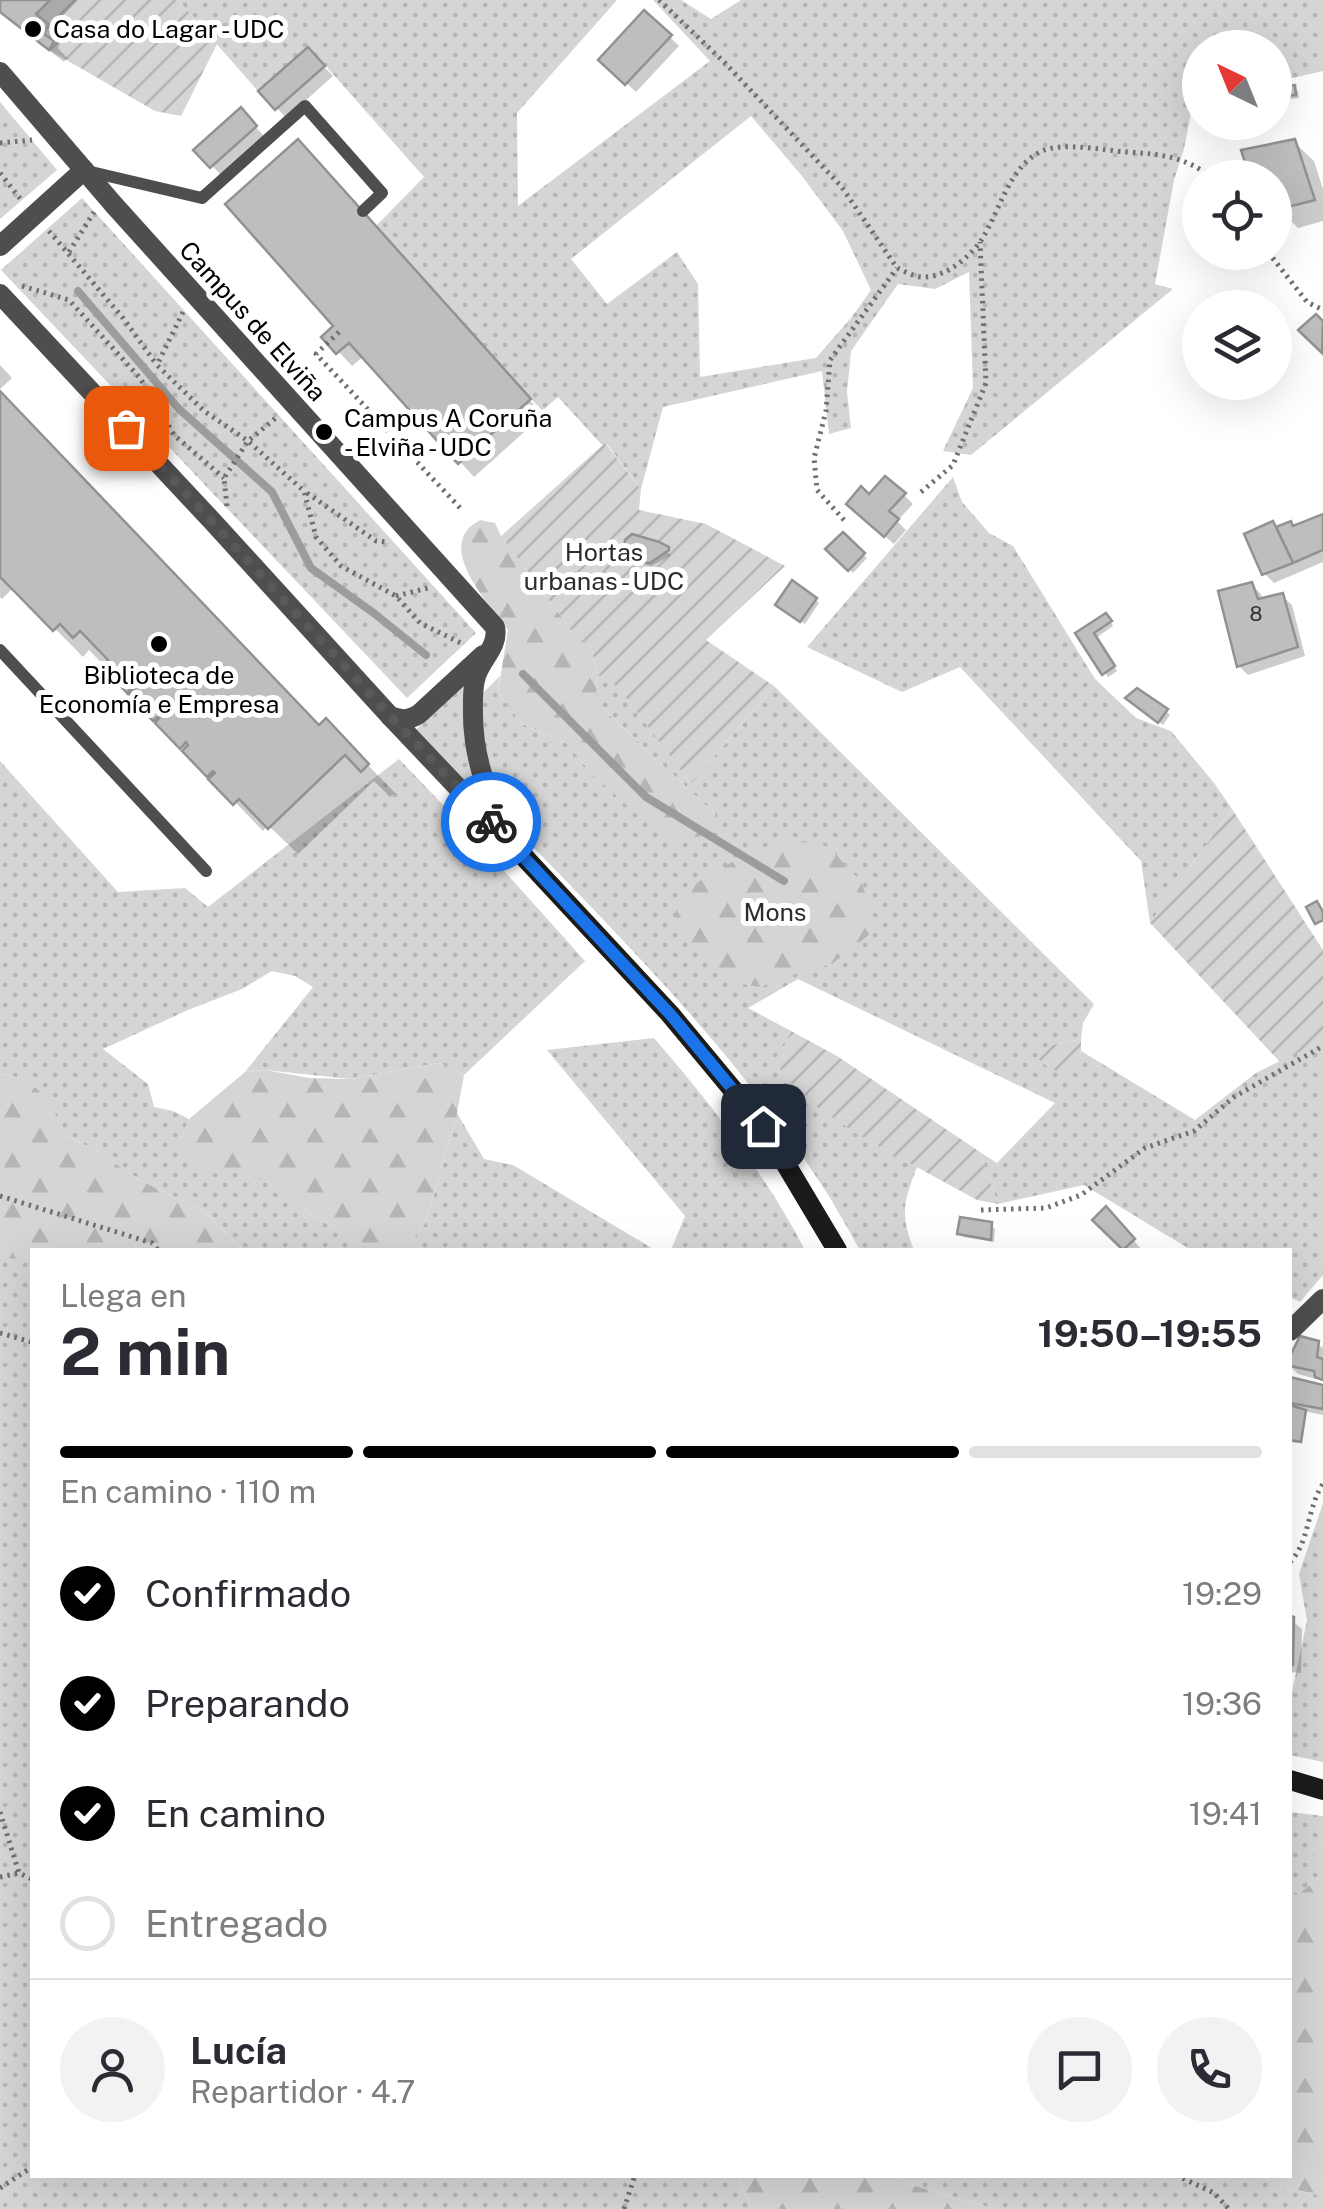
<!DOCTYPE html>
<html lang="es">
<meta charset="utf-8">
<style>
body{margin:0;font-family:"Public Sans",sans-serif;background:#f2f2f3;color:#2b2b33;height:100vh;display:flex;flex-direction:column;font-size:38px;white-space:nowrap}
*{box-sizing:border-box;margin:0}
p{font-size:32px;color:#7c7c81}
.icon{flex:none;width:55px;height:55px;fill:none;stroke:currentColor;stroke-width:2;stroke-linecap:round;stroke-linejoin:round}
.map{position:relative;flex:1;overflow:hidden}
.sheet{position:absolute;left:30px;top:1248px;width:1262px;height:930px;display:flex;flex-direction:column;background:#fff;border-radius:0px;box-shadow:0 10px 40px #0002}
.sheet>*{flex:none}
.needle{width:65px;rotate:317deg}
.controls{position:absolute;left:1182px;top:30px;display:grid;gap:20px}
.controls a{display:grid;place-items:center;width:110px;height:110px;border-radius:50%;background:#fff;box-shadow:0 10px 40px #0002;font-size:50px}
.pin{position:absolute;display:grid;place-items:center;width:85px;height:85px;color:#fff;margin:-42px;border-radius:20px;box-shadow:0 5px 15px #0006}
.courier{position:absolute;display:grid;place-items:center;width:100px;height:100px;margin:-50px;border:8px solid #1a73e8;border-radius:50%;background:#fff;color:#222;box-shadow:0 2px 12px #0007}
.overview em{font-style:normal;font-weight:700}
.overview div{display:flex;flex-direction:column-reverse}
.overview{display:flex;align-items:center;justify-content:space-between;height:170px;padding:0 30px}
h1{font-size:65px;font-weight:700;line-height:75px}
.bar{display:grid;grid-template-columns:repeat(4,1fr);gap:15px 10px;align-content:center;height:120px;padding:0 30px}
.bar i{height:12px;border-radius:8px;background:#e1e1e2}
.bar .on{background:#000}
.bar p{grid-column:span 4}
.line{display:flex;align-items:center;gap:25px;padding:0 30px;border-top:2px solid #e1e1e2}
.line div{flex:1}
.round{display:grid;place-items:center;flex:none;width:105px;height:105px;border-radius:52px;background:#f2f2f3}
ol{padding:0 30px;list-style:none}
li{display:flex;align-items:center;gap:30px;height:110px}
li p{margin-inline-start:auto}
li .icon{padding:10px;border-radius:50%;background:#000;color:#fff;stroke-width:4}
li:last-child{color:#7c7c81}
li i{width:55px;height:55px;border:5px solid #e1e1e2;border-radius:50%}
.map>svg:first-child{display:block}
.grass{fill:url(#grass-dots);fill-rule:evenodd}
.forest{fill:url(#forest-firs)}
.garden{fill:url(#garden-furrows)}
.shadow{fill:#0003}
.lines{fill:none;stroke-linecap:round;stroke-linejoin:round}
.stream{stroke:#9c9c9c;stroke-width:8}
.building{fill:#bebebe;stroke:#929292;stroke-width:2.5}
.path{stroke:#707070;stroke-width:5;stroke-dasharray:2.5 5;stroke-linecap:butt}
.lane{stroke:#4e4e4e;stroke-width:12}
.street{stroke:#4e4e4e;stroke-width:20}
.secondary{stroke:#1b1b1b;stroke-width:20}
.done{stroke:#595959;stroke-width:10;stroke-dasharray:0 18}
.route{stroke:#1a73e8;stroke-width:12}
.poi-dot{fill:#000;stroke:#fff;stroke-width:4}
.labels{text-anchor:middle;stroke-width:10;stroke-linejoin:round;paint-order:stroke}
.number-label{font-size:20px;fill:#303030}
.poi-label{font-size:25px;fill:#000;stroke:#fff;text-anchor:start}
.street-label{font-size:25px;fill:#000;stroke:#fff}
.park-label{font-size:25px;fill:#2c2c2c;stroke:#fff}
</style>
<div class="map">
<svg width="1323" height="2209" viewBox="0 0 1323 2209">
<defs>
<pattern id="grass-dots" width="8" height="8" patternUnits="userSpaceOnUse" patternTransform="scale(2.5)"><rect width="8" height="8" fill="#d5d5d5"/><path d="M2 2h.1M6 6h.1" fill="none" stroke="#b5b5b5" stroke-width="1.8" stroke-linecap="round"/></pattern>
<pattern id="forest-firs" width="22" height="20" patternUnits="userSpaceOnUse" patternTransform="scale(2.5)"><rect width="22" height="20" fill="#d5d5d5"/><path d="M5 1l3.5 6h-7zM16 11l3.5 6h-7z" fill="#b5b5b5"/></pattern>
<pattern id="garden-furrows" width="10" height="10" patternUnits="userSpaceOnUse" patternTransform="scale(2.5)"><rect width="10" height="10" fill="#d5d5d5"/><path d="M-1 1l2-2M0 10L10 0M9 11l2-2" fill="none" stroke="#b5b5b5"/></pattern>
</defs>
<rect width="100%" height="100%" fill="#fff"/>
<g class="grass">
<path d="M178 0H617L517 113 518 206 710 61 653 0H681L711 19 741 0H1323V71L1275 82V48H1200V100L1193 102 1184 149 1174 180 1155 284 1173 289 971 455 943 451 973 388 969 272 935 289 898 284 851 351 847 392 851 428 829 434 822 371 663 407 641 489 606 443 602 445 558 397 542 411 376 226 424 177 309 47 258 91ZM751 116 802 176 843 231 871 290 851 318 816 358 700 377 698 284 677 252 607 304 571 259Z"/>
<polygon points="0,102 57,170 0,219"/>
<polygon points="82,198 476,633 407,698 1,270"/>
<polygon points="953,477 962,502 989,533 1013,546 1095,679 1136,718 1171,731 1214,783 1232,809 1150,923 1141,861 960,667 902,692 807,647"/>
<path d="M597 674 619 687 691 784 774 686 1094 1004 1083 1023 1081 1039 1051 1045 1074 1069 1081 1051 1195 1120 1256 1073 1323 1039V1275L1300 1302 1290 1297V1250H1191L1084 1185 998 1204 980 1152 997 1163 1055 1103 798 979 748 1008 791 1031 783 1049 860 1136 917 1167C903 1204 900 1213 914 1250H860C846 1226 833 1201 817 1178 731 1047 619 936 511 824L495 792 484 742 480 696 500 676 498 692 522 724 567 743 592 774 716 815 596 702Z"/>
<polygon points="465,685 464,738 475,783 469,789 413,732"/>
<polygon points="399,759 470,833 585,961 464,1075 439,1063 350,1079 265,1070 245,1072 313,987 295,976 272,971 242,989 188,1010 103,1049 148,1084 154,1107 173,1111 189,1119 180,1141 279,1187 313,1216 371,1250 243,1250 203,1210 141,1181 99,1152 66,1136 48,1100 26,1079 0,1074 0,761 118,892 185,888 208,907"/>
<path d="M654 1038C711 1104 764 1172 805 1250H671L685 1216 547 1050Z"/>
<polygon points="457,1113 484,1159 513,1165 655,1250 404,1250 426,1222"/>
<polygon points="0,1216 32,1250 32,2175 738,2175 751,2209 0,2209"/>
<polygon points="1323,1503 1323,1762 1290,1755 1290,1701 1307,1621 1299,1574"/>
<polygon points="1290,1812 1323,1816 1323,1844 1314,1853 1319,1878 1297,1895 1290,1894"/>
<polygon points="898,2175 1257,2175 1289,2188 1323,2196 1323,2209 995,2209 912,2185"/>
</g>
<g class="forest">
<path d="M480 520 495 523 501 536 572 631 591 646 597 674 596 702 716 815 701 836 669 843 592 774 567 743 522 724 498 692 508 630C492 607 445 559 467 530 471 525 476 523 480 520Z"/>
<polygon points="799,840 829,847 861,882 873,913 870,934 832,964 804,971 760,987 729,982 693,945 675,916 681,892 753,850"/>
<polygon points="439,1063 464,1075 457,1113 426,1222 404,1250 371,1250 313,1216 279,1187 241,1171 202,1175 185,1160 180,1141 189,1119 245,1072 265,1070 310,1078 350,1079"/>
<polygon points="0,1074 26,1079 48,1099 66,1136 99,1152 141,1181 203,1210 243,1250 32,1250 32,1261 0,1257"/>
<polygon points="1323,1844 1323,2196 1289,2188 1257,2175 1290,2175 1290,1894 1297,1895 1319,1878 1313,1853"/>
<polygon points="738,2175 898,2175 912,2185 995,2209 751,2209"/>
</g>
<g class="garden">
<polygon points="50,0 178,0 217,44 181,116 155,111 49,50 54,42 44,34 48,24 36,14"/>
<polygon points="605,443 641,489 639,510 706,524 785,566 706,640 774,686 691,784 619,688 597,674 591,646 572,631 501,536"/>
<polygon points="1232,809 1323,950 1323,1039 1280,1062 1150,923"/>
<polygon points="791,1031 837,1056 980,1152 998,1204 977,1200 860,1136 801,1096 780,1069 783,1049"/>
<path d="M1081 1039V1051L1074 1069C1060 1074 1049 1071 1039 1059L1051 1045Z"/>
</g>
<g class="shadow">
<polygon points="0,0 78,0 50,29 61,40 58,48 67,58 64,62 9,19 0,10"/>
<polygon points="645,13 679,46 636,92 601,60"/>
<polygon points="308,50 333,76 286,118 262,91"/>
<polygon points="1294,88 1298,91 1299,98 1280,100 1277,96"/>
<polygon points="241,111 264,136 221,175 197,150"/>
<polygon points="1294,142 1314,161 1323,189 1323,221 1298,228 1279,209 1275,199 1275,178"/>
<polygon points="312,156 543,415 474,477 364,356 352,366 325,337 337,326"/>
<polygon points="0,365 12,378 0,389"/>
<polygon points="0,394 319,728 326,722 395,793 390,797 374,781 298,854 268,825 263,831 89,650 83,657 14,587 2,599 0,597"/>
<polygon points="904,495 913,504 897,521 906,530 894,544 858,513 870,497"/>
<polygon points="1323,516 1323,562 1274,583 1264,573 1272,524 1277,529 1295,528"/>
<polygon points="843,535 867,558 853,573 829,549"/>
<polygon points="657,544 671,555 652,566 640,564 629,553"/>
<polygon points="1252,585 1261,594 1263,601 1282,596 1292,605 1305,656 1248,675 1239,666"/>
<polygon points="816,600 819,603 805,624 782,608"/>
<polygon points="1109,619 1113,626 1096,638 1117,671 1108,677 1078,634"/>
<polygon points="1132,701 1166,711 1170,715 1163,725"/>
<polygon points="1115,1219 1142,1250 1127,1250 1095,1220"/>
<polygon points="991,1225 995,1229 994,1242 964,1237 960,1234"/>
<polygon points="1318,1344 1322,1348 1323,1345 1323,1381 1298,1374 1290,1366 1290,1362"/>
<polygon points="1290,1380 1323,1387 1323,1415 1304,1411 1298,1443 1290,1442 1290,1408 1295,1409 1290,1405"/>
<polygon points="1290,1619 1302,1629 1301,1673 1290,1672"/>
</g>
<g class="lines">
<g class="stream">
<polyline points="78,291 179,409 272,492 311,568 375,614 426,655"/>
<polyline points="523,674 646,797 784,881"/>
</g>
</g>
<g class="building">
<polygon points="0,0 50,0 36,14 48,24 44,34 54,41 49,50 0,12"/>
<polygon points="644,10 672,35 625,85 598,60"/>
<polygon points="308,47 325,66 275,110 258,91"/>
<polygon points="1295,85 1296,95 1275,97 1275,87"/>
<polygon points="241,107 257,126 210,168 193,150"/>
<polygon points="298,139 531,399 458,464 349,343 336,354 321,337 333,326 225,204"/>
<polygon points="1295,139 1315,200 1276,210 1275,178 1250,178 1241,150"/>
<polygon points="1316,314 1323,321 1322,353 1298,330"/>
<polygon points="0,391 319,725 326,718 369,764 361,772 345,755 268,829 239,799 233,805 208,779 215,773 213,771 207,777 182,751 188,745 186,742 180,749 155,723 161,716 160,715 153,721 128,695 135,688 133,687 127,693 102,667 108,660 80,631 73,638 60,624 53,631 12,589 0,577"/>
<polygon points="885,476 906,493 889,511 899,519 884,537 846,504 861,486 869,494"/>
<polygon points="1323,514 1323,550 1293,563 1276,527 1291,521 1293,526"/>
<polygon points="1273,521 1293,563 1262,575 1244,534"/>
<polygon points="843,532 865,553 848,571 825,549"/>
<polygon points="632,534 659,542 669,547 669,550 650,563 637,562 629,557 624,548 625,540"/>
<polygon points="792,580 817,598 800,622 775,605"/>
<polygon points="1252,582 1258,599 1283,593 1298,647 1237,667 1218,591"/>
<polygon points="1106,613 1112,621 1094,633 1115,666 1102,675 1075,633"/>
<polygon points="1137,688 1168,709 1158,723 1125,698"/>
<polygon points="1317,901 1323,912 1323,920 1315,924 1306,907"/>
<polygon points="1106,1206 1135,1239 1123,1250 1092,1220"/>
<polygon points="960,1217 992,1222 991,1240 957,1234"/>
<polygon points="1300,1336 1319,1341 1317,1357 1323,1359 1323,1380 1315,1377 1314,1371 1290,1366 1290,1356"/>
<polygon points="1290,1377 1323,1385 1323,1409 1290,1403"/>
<polygon points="1290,1405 1306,1410 1301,1442 1290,1440"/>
<polygon points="1290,1616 1294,1617 1293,1665 1290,1665"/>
</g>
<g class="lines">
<g class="path">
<path d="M659 0 725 63 841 186 897 268C906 272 916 278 926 277 947 276 971 256 982 239 1000 211 1009 166 1042 151 1062 142 1103 150 1126 152 1159 154 1185 156 1212 178"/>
<polyline points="0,143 32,140"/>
<polyline points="0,173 22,201"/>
<polyline points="49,231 123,318 157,365"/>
<polyline points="69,252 94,212"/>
<polyline points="1268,252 1307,302 1323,310"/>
<polyline points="22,286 69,300 140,378 174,435 224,478"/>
<polyline points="183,312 157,365 204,411 248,441 304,491 316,537 341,566 396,596 420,623 461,643"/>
<polyline points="339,332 316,354 462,510"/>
<polyline points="921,492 953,465 986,383 980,242"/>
<polyline points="307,493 376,541 386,542"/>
<polyline points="227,506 224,478 248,441 277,417"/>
<polyline points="844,520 817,490 814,458 826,411 830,360 897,268"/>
<polyline points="396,596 432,587"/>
<polyline points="0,1196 152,1243 158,1250"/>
<polyline points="981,1210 1046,1208 1081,1195 1145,1148 1194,1131 1234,1097 1323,1046"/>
<polyline points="0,1333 32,1342"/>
<path d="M1290 1562C1310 1542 1307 1507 1323 1484"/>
<polyline points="0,1812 19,1873 32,1879"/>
<polyline points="0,1877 19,1873"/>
<polyline points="1176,2175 1214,2193 1229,2209"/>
<polyline points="0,2188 32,2167"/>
<polyline points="624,2209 635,2175"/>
</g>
<g class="lane">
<polyline points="87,171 202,198 305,106 382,193 363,211"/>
<polyline points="0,650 206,871"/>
</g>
<g class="street">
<path d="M0 72 114 205 495 627C499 646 482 658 476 676 472 688 473 701 473 714 473 763 491 804 514 846"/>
<polyline points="0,246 84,170"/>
<polyline points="0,294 214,523 390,716 499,831"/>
<path d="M390 716C402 720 408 721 419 714L483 655"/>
<polyline points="1290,1331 1323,1299"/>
</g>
<g class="secondary">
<polyline points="514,846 670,1014 763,1126 837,1250"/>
<polyline points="1290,1780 1323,1790"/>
</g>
</g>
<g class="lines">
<polyline class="done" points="126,428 390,716 491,822"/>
<polyline class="route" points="491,822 670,1014 763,1126"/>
</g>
<g class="poi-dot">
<circle cx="33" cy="29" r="10"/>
<circle cx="324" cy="432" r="10"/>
<circle cx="159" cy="644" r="10"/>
</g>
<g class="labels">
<g class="number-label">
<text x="1256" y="621">8</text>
</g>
<g class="poi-label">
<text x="53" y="38">Casa do Lagar - UDC</text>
<text x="344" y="427">Campus A Coruña<tspan x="344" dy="29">- Elviña - UDC</tspan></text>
<text x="159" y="684" text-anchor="middle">Biblioteca de<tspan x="159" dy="29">Economía e Empresa</tspan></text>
</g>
<g class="street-label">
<text transform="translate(253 321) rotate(48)" y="9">Campus de Elviña</text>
</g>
<g class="park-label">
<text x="604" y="561">Hortas<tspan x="604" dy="29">urbanas - UDC</tspan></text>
<text x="775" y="921">Mons</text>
</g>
</g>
</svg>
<div class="controls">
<a><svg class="needle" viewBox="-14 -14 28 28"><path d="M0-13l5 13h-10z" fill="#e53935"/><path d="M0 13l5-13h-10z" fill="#7c7c81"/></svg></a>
<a><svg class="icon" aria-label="locate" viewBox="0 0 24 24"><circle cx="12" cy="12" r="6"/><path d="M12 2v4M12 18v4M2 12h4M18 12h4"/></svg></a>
<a><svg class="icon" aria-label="layers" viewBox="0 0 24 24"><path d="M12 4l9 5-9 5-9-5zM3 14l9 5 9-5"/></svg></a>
</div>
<div class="pin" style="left:126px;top:428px;background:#ea580c"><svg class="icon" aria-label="bag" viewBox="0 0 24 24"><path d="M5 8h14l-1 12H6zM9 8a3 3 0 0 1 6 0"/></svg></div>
<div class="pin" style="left:763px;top:1126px;background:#1f2937"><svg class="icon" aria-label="home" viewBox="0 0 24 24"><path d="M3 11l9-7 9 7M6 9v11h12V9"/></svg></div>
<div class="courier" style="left:491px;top:822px"><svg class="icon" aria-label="bike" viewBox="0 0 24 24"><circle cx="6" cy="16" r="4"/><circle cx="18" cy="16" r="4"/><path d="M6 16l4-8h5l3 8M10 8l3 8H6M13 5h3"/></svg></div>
<section class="sheet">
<div class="overview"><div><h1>2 min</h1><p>Llega en</p></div><em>19:50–19:55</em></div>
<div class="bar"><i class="on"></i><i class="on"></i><i class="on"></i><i></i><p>En camino · 110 m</p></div>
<ol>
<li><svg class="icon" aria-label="check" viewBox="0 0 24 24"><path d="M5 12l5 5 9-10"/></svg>Confirmado<p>19:29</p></li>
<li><svg class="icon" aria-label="check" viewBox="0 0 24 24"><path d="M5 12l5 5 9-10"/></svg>Preparando<p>19:36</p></li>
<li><svg class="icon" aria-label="check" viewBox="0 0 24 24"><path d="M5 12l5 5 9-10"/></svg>En camino<p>19:41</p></li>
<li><i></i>Entregado</li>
</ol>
<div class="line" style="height:180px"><a class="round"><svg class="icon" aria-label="person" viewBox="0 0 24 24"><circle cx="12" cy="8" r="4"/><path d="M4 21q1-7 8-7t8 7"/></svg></a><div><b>Lucía</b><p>Repartidor · 4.7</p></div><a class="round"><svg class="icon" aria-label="chat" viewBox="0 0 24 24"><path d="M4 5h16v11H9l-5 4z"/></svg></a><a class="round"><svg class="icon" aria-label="phone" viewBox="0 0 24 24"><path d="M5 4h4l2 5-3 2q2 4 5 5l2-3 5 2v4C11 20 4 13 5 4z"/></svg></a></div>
</section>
</div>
